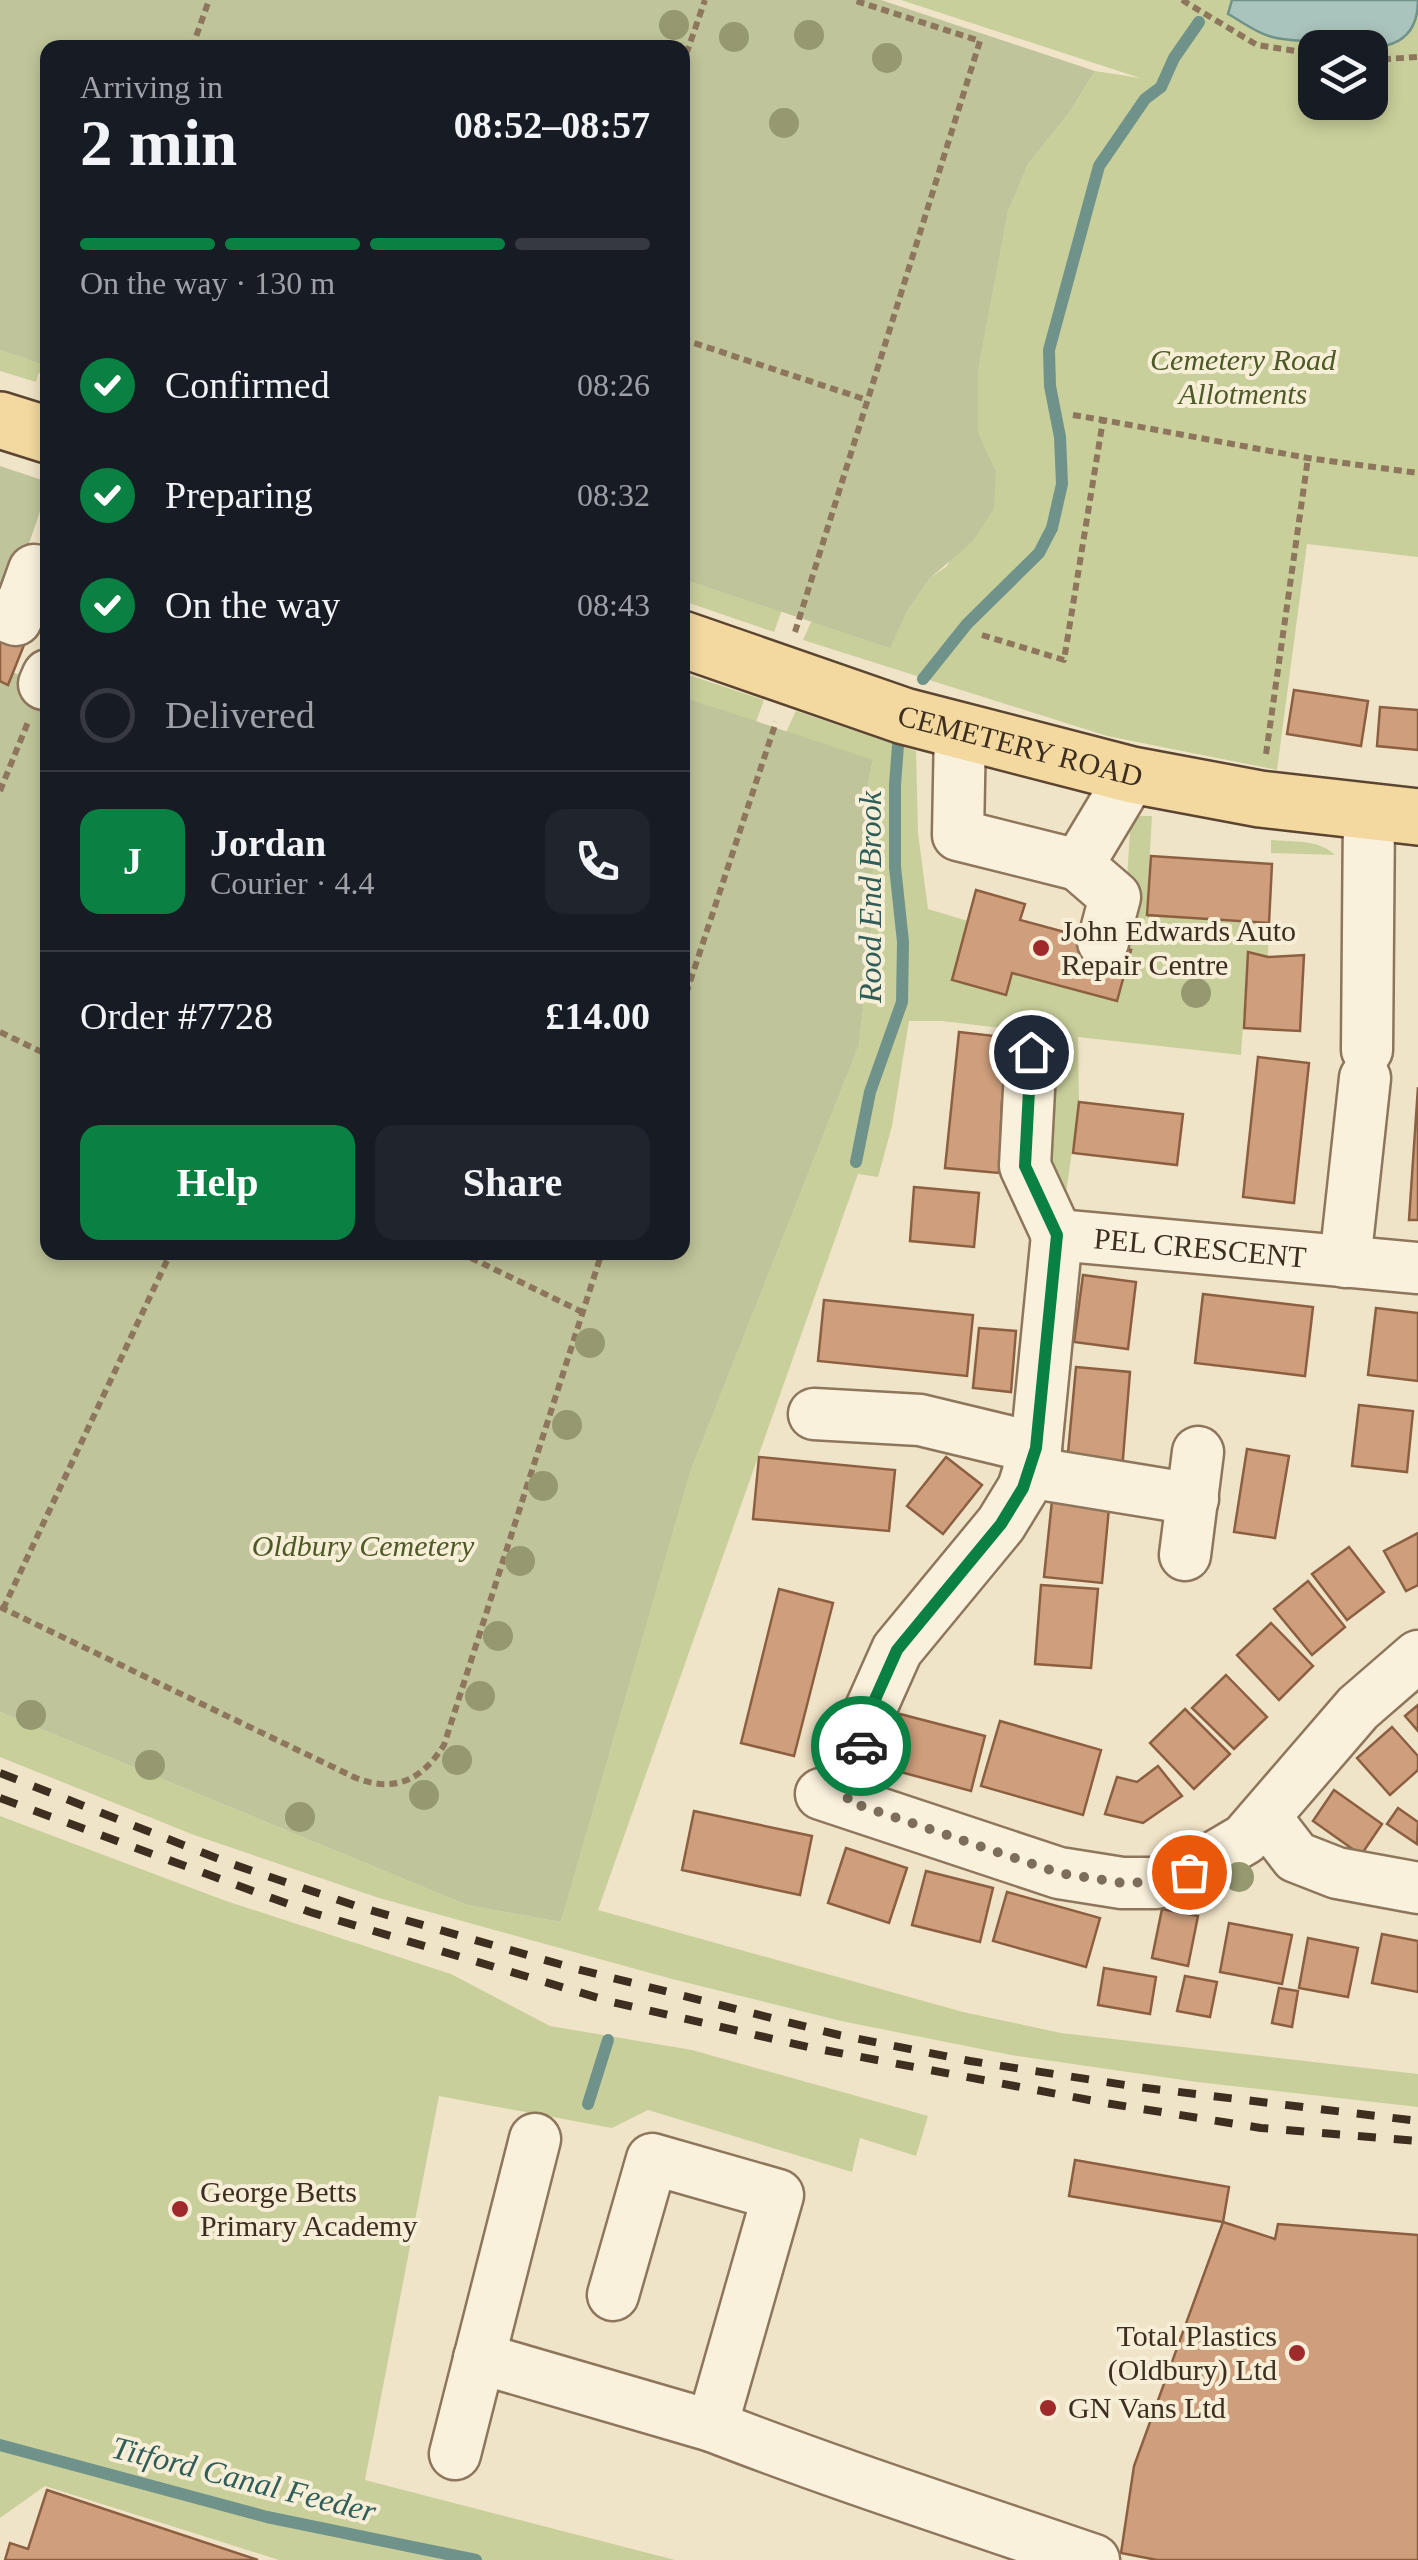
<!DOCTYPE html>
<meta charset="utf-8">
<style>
body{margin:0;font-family:Georgia,serif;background:#20242c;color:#f1f3f6;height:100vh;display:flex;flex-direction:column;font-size:38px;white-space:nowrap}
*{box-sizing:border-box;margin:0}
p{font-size:32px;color:#9ea1a6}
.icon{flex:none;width:55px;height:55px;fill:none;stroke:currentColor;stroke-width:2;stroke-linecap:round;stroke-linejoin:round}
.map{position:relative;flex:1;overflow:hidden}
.details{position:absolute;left:40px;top:40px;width:650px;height:1220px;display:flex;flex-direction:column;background:#171b24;border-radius:20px;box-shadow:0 5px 15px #0003}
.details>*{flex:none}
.fabs{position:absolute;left:1298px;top:30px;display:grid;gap:20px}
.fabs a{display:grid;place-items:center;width:90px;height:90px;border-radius:20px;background:#171b24;box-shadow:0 5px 15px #0003;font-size:50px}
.pin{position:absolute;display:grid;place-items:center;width:85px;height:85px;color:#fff;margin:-42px;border:5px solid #fff;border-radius:50%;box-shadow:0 2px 10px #0007}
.courier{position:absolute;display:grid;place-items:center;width:100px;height:100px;margin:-50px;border:8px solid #0b8043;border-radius:50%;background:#fff;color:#222;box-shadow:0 2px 12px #0007}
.overview em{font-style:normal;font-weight:700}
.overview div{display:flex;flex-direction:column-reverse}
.overview{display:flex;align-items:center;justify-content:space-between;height:170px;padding:0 40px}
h1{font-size:65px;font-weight:700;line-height:75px}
.bar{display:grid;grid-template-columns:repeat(4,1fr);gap:15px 10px;align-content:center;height:120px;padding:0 40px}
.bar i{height:12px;border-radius:8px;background:#363941}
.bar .current{background:#0b8043}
.bar p{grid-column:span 4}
.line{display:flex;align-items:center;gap:25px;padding:0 40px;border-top:2px solid #363941}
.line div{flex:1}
.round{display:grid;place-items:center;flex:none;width:105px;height:105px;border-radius:20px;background:#20242c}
ol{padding:0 40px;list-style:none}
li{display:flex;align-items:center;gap:30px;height:110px}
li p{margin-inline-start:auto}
li .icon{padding:10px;border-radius:50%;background:#0b8043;color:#fff;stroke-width:4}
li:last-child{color:#9ea1a6}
li i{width:55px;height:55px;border:5px solid #363941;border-radius:50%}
.primary-button{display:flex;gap:20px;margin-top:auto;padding:20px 40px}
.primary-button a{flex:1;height:115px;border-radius:20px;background:#0b8043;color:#fff;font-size:40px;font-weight:700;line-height:115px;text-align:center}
.primary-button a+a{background:#20242c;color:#f1f3f6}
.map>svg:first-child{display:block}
.green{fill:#c9cf9b;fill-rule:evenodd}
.cemetery{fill:#bfc49a}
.water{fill:#a9c4bc;stroke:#6f938a;stroke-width:2.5}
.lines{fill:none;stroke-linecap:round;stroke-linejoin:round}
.stream{stroke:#6f938a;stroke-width:12}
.building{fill:#cf9f7d;stroke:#8d5f41;stroke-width:2.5}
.minor-casing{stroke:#8d765c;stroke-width:55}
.major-casing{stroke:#5b4430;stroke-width:60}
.path{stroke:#8d765c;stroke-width:6;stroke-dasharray:8 5;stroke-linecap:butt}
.minor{stroke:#faf1dc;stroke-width:50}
.major{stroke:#f3d9a0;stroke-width:55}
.rail{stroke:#3d2e20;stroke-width:8;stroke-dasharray:18 18;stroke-linecap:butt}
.tree{fill:#96986f}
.done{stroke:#7c6e5b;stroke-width:10;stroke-dasharray:0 18}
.route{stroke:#0b8043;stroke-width:12}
.poi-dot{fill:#9e2a2b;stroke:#f7eed8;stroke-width:4}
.labels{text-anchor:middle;stroke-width:8;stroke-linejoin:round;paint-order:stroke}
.park-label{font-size:30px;font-style:italic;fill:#4d5a26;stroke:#f7eed8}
.street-label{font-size:30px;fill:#3d2e20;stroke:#f7eed8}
.poi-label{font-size:30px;fill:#3d2e20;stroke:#f7eed8;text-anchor:start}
.water-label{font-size:32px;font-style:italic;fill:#2f5d5a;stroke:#f7eed8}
</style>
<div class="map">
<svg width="1418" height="2560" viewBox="0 0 1418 2560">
<rect width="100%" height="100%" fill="#f0e4c8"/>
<g class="green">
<path d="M901 0H1418V557L1307 544 1277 770 1107 736 803 640 812 620 890 647 908 610 930 578 947 566 996 471 978 431V372L1008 212 1028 164 1069 113 1095 71 1140 78ZM1315 48H1370V102H1315Z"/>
<polygon points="0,350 47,366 47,367 38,374 36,382 0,371"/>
<polygon points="683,579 782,610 774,632 683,601"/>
<polygon points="683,673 764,700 756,722 683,697"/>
<polygon points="796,711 916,751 918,833 928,909 968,921 952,979 1006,995 1012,973 1117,1001 1131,951 1113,945 1127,878 1131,816 1152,816 1145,935 1147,915 1269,923 1268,957 1248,953 1241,1055 1078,1037 1079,1102 1066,1193 1053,1188 1044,1171 1053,1034 942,1021 909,1021 892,1126 878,1177 858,1174 598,1910 963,2012 1061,2033 1418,2074 1418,2107 1197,2082 1011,2055 841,2021 672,1979 379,1898 194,1835 0,1757 0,1712 467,1905 561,1922 691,1470 859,1045 875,900 868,784 873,761 786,732"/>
<path d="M1271 840C1294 842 1318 839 1335 855L1271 853Z"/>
<polygon points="0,1816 226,1901 451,1974 550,2026 692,2050 928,2116 916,2156 860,2138 852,2172 648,2110 612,2128 439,2096 365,2480 675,2560 279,2560 45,2486 0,2518"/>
</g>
<g class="cemetery">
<polygon points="0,0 881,0 1095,71 1069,113 1028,164 1008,212 978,372 978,431 996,471 994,509 972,542 930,578 908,610 890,648 683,579 682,48 48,48 47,366 0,350"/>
<polygon points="0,466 48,482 47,491 13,590 0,585"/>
<polygon points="0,667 47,686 48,1252 682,1252 683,697 873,760 868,784 875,900 859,1045 691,1470 561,1922 467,1905 0,1712"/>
</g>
<path class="water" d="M1232 0H1418C1418 61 1358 48 1316 42 1301 40 1284 41 1269 36 1255 32 1241 21 1228 14Z"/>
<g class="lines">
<g class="stream">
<polyline points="923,679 967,624 1039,553 1052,528 1062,484 1060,437 1050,386 1049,350 1099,166 1145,99 1161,87 1174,58 1199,22"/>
<polyline points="856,1162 870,1092 902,1002 903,942 895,867 895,785 898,745"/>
<polyline points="588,2104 608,2040"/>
<polyline points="0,2445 267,2517 476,2560"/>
</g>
</g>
<g class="building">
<polygon points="0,635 24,645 8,685 0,681"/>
<polygon points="1294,690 1368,701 1361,746 1287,734"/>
<polygon points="1380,707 1418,710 1418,750 1377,746"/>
<polygon points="1151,856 1272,864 1269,923 1147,915"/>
<polygon points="976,890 1025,904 1020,920 1131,950 1117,1001 1012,973 1006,995 952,980"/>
<polygon points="1248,952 1268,957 1304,955 1300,1031 1244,1028"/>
<polygon points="959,1032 1012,1038 1002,1101 999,1173 945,1168"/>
<polygon points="1258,1057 1309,1063 1294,1203 1243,1197"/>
<polygon points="1418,1087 1418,1220 1409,1220"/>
<polygon points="1079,1102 1183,1114 1177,1165 1073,1153"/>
<polygon points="914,1187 979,1193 974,1247 910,1241"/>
<polygon points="1083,1275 1136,1282 1128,1349 1074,1342"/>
<polygon points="1203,1294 1313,1307 1305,1376 1195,1363"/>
<polygon points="824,1300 973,1315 967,1376 818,1361"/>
<polygon points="1376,1308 1418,1313 1418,1381 1368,1375"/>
<polygon points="979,1328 1016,1331 1011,1392 973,1388"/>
<polygon points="1076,1367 1130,1372 1122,1470 1067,1464"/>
<polygon points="1359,1405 1413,1411 1407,1472 1352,1466"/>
<polygon points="1247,1449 1289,1456 1275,1538 1234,1532"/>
<polygon points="759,1457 895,1470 889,1531 753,1519"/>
<polygon points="946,1457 982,1485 943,1534 907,1506"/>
<polygon points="1053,1491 1110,1497 1102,1583 1044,1577"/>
<polygon points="1418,1533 1418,1585 1406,1591 1384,1551"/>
<polygon points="1349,1547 1384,1592 1347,1620 1312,1574"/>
<polygon points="1308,1581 1345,1627 1312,1655 1274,1609"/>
<polygon points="1041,1585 1098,1589 1091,1668 1035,1664"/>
<polygon points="779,1589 833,1603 794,1756 741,1743"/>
<polygon points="1271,1623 1313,1666 1279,1700 1237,1655"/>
<polygon points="1226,1675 1267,1717 1234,1749 1192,1708"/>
<polygon points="1418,1705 1418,1731 1405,1716"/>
<polygon points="1185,1709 1230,1754 1194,1789 1150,1743"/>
<polygon points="900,1714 985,1736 971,1791 886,1768"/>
<polygon points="1000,1721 1101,1750 1083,1815 981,1786"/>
<polygon points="1392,1727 1418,1756 1418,1770 1390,1795 1357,1758"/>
<polygon points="1158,1766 1182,1796 1143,1823 1105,1814 1117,1777 1137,1782"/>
<polygon points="1334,1790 1382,1824 1361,1855 1313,1821"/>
<polygon points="1398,1808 1418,1822 1417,1844 1387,1824"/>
<polygon points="694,1811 812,1836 800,1895 682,1870"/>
<polygon points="846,1848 907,1868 889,1923 828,1903"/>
<polygon points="926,1871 993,1888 980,1942 912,1925"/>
<polygon points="1007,1892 1100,1918 1086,1967 993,1941"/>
<polygon points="1162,1909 1198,1916 1188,1966 1152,1958"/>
<polygon points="1229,1923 1292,1935 1282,1984 1220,1972"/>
<polygon points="1382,1934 1418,1941 1418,1992 1372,1983"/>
<polygon points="1308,1938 1358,1948 1348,1997 1299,1988"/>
<polygon points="1104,1968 1156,1977 1150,2014 1098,2005"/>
<polygon points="1185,1976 1217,1982 1210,2017 1177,2011"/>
<polygon points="1279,1988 1298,1991 1292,2027 1272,2023"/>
<polygon points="1075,2160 1229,2187 1223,2222 1069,2196"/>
<polygon points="1223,2222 1275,2239 1278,2224 1418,2235 1418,2560 1157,2560 1121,2553 1134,2466"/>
<polygon points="47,2490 258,2560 5,2560 10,2543 28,2549"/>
</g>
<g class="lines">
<defs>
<g id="minor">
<polyline points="0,614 16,620 34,570 48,575"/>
<polyline points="44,684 48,675"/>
<polyline points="960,730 958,835 1078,865"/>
<polyline points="1103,942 1115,897 1078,865 1132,775"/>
<polyline points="1367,1050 1369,813"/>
<polyline points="1031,1052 1025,1166 1057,1235"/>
<polyline points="1345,1262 1365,1078"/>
<polyline points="814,1414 920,1420 1036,1448"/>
<polyline points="1028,1472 1193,1499"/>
<polyline points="1185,1555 1198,1452"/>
<polyline points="821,1794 1059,1873 1122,1883 1156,1883 1189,1872 1245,1839 1358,1708 1418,1656"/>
<path id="s1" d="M847 1801 868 1715 897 1650 1001 1524 1023 1488 1036 1448 1057 1235 1418 1268"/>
<polyline points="1266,1818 1296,1857 1337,1873 1418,1888"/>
<polyline points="479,2358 712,2426 778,2195 652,2159 613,2295"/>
<path d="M712 2426C838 2475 966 2516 1094 2560"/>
<polyline points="455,2454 535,2139"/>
</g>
<g id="major">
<polyline points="0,420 48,435"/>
<path id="s2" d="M682 639 904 716 1132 775 1260 799 1418 817"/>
</g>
</defs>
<use href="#minor" class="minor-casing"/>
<use href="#major" class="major-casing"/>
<g class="path">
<polyline points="1182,0 1257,45 1315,54"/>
<polyline points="192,48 209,0"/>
<polyline points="1370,60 1418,57"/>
<polyline points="682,66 705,0"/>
<polyline points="682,339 867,400"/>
<polyline points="1073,415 1103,420"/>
<polyline points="795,632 980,41 853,0"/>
<polyline points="982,635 1064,660 1103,420 1308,458 1418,473"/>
<polyline points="1266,754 1308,458"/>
<polyline points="0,791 28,722"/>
<polyline points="682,1006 776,722"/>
<polyline points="0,1032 48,1055"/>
<polyline points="459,1252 582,1312"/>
<path d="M0 1607 356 1778C395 1793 422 1780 444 1745L602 1252"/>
<polyline points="3,1609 171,1252"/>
</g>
<use href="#minor" class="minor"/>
<use href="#major" class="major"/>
<g class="rail">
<polyline points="0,1773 229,1863 356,1906 573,1968 839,2035 970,2061 1138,2087 1418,2121"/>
<polyline points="0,1798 310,1912 612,2002 808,2047 1105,2103 1261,2128 1418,2141"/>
</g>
</g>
<g class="tree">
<circle cx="674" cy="25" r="15"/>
<circle cx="809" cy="35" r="15"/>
<circle cx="734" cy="37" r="15"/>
<circle cx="887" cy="58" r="15"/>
<circle cx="784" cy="123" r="15"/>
<circle cx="1196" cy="993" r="15"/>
<circle cx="590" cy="1343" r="15"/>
<circle cx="567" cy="1425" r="15"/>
<circle cx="543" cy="1486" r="15"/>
<circle cx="520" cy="1561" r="15"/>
<circle cx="498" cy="1636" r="15"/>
<circle cx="480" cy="1696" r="15"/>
<circle cx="31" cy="1715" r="15"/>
<circle cx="457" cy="1760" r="15"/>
<circle cx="150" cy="1765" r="15"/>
<circle cx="424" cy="1795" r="15"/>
<circle cx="300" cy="1817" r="15"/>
<circle cx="1239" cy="1877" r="15"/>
</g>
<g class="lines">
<polyline class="done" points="861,1746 847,1801 1059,1873 1122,1883 1156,1882 1189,1872"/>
<polyline class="route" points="861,1746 868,1715 897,1650 1001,1524 1023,1488 1036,1448 1057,1235 1025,1166 1031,1052"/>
</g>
<g class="poi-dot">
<circle cx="1041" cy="948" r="10"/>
<circle cx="180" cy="2209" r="10"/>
<circle cx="1297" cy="2353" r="10"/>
<circle cx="1048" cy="2408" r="10"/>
</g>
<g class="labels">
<g class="park-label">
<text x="1243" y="370">Cemetery Road<tspan x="1243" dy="34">Allotments</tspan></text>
<text x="363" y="1556">Oldbury Cemetery</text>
</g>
<g class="street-label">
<text dy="10" stroke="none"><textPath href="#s2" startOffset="355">CEMETERY ROAD</textPath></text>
<text dy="10" stroke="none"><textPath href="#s1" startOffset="765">PEL CRESCENT</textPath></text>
</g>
<g class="poi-label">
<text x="1061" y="941">John Edwards Auto<tspan x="1061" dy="34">Repair Centre</tspan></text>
<text x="200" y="2202">George Betts<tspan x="200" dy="34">Primary Academy</tspan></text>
<text x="1277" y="2346" text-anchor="end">Total Plastics<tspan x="1277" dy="34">(Oldbury) Ltd</tspan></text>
<text x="1068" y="2418">GN Vans Ltd</text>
</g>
<g class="water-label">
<text transform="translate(870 897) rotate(-90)" y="11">Rood End Brook</text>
<text transform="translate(244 2479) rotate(14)" y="11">Titford Canal Feeder</text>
</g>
</g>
</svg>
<div class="fabs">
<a><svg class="icon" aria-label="layers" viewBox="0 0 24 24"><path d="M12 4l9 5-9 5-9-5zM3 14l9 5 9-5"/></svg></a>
</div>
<div class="pin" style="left:1189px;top:1872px;background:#ea580c"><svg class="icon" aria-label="bag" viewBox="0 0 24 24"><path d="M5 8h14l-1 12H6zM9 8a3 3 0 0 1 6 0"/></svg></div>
<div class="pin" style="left:1031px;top:1052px;background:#1f2937"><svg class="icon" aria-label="home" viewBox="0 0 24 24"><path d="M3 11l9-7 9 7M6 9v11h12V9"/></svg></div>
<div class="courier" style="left:861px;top:1746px"><svg class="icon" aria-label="car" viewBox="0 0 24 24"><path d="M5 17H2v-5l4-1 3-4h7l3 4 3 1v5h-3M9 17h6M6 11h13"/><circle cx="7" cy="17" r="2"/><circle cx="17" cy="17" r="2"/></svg></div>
<section class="details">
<div class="overview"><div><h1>2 min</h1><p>Arriving in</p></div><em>08:52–08:57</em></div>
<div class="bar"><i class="current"></i><i class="current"></i><i class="current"></i><i></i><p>On the way · 130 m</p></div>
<ol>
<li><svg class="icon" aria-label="check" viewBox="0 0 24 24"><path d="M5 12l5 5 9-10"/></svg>Confirmed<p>08:26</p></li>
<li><svg class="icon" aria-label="check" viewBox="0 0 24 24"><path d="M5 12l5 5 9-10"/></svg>Preparing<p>08:32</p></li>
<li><svg class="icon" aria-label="check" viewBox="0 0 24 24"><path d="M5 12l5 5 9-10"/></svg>On the way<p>08:43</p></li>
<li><i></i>Delivered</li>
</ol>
<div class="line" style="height:180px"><b class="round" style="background:#0b8043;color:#fff">J</b><div><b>Jordan</b><p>Courier · 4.4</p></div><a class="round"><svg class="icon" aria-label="phone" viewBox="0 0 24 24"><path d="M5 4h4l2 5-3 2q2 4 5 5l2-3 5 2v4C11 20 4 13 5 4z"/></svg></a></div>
<div class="line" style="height:130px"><div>Order #7728</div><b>£14.00</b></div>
<div class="primary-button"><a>Help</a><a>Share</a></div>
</section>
</div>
